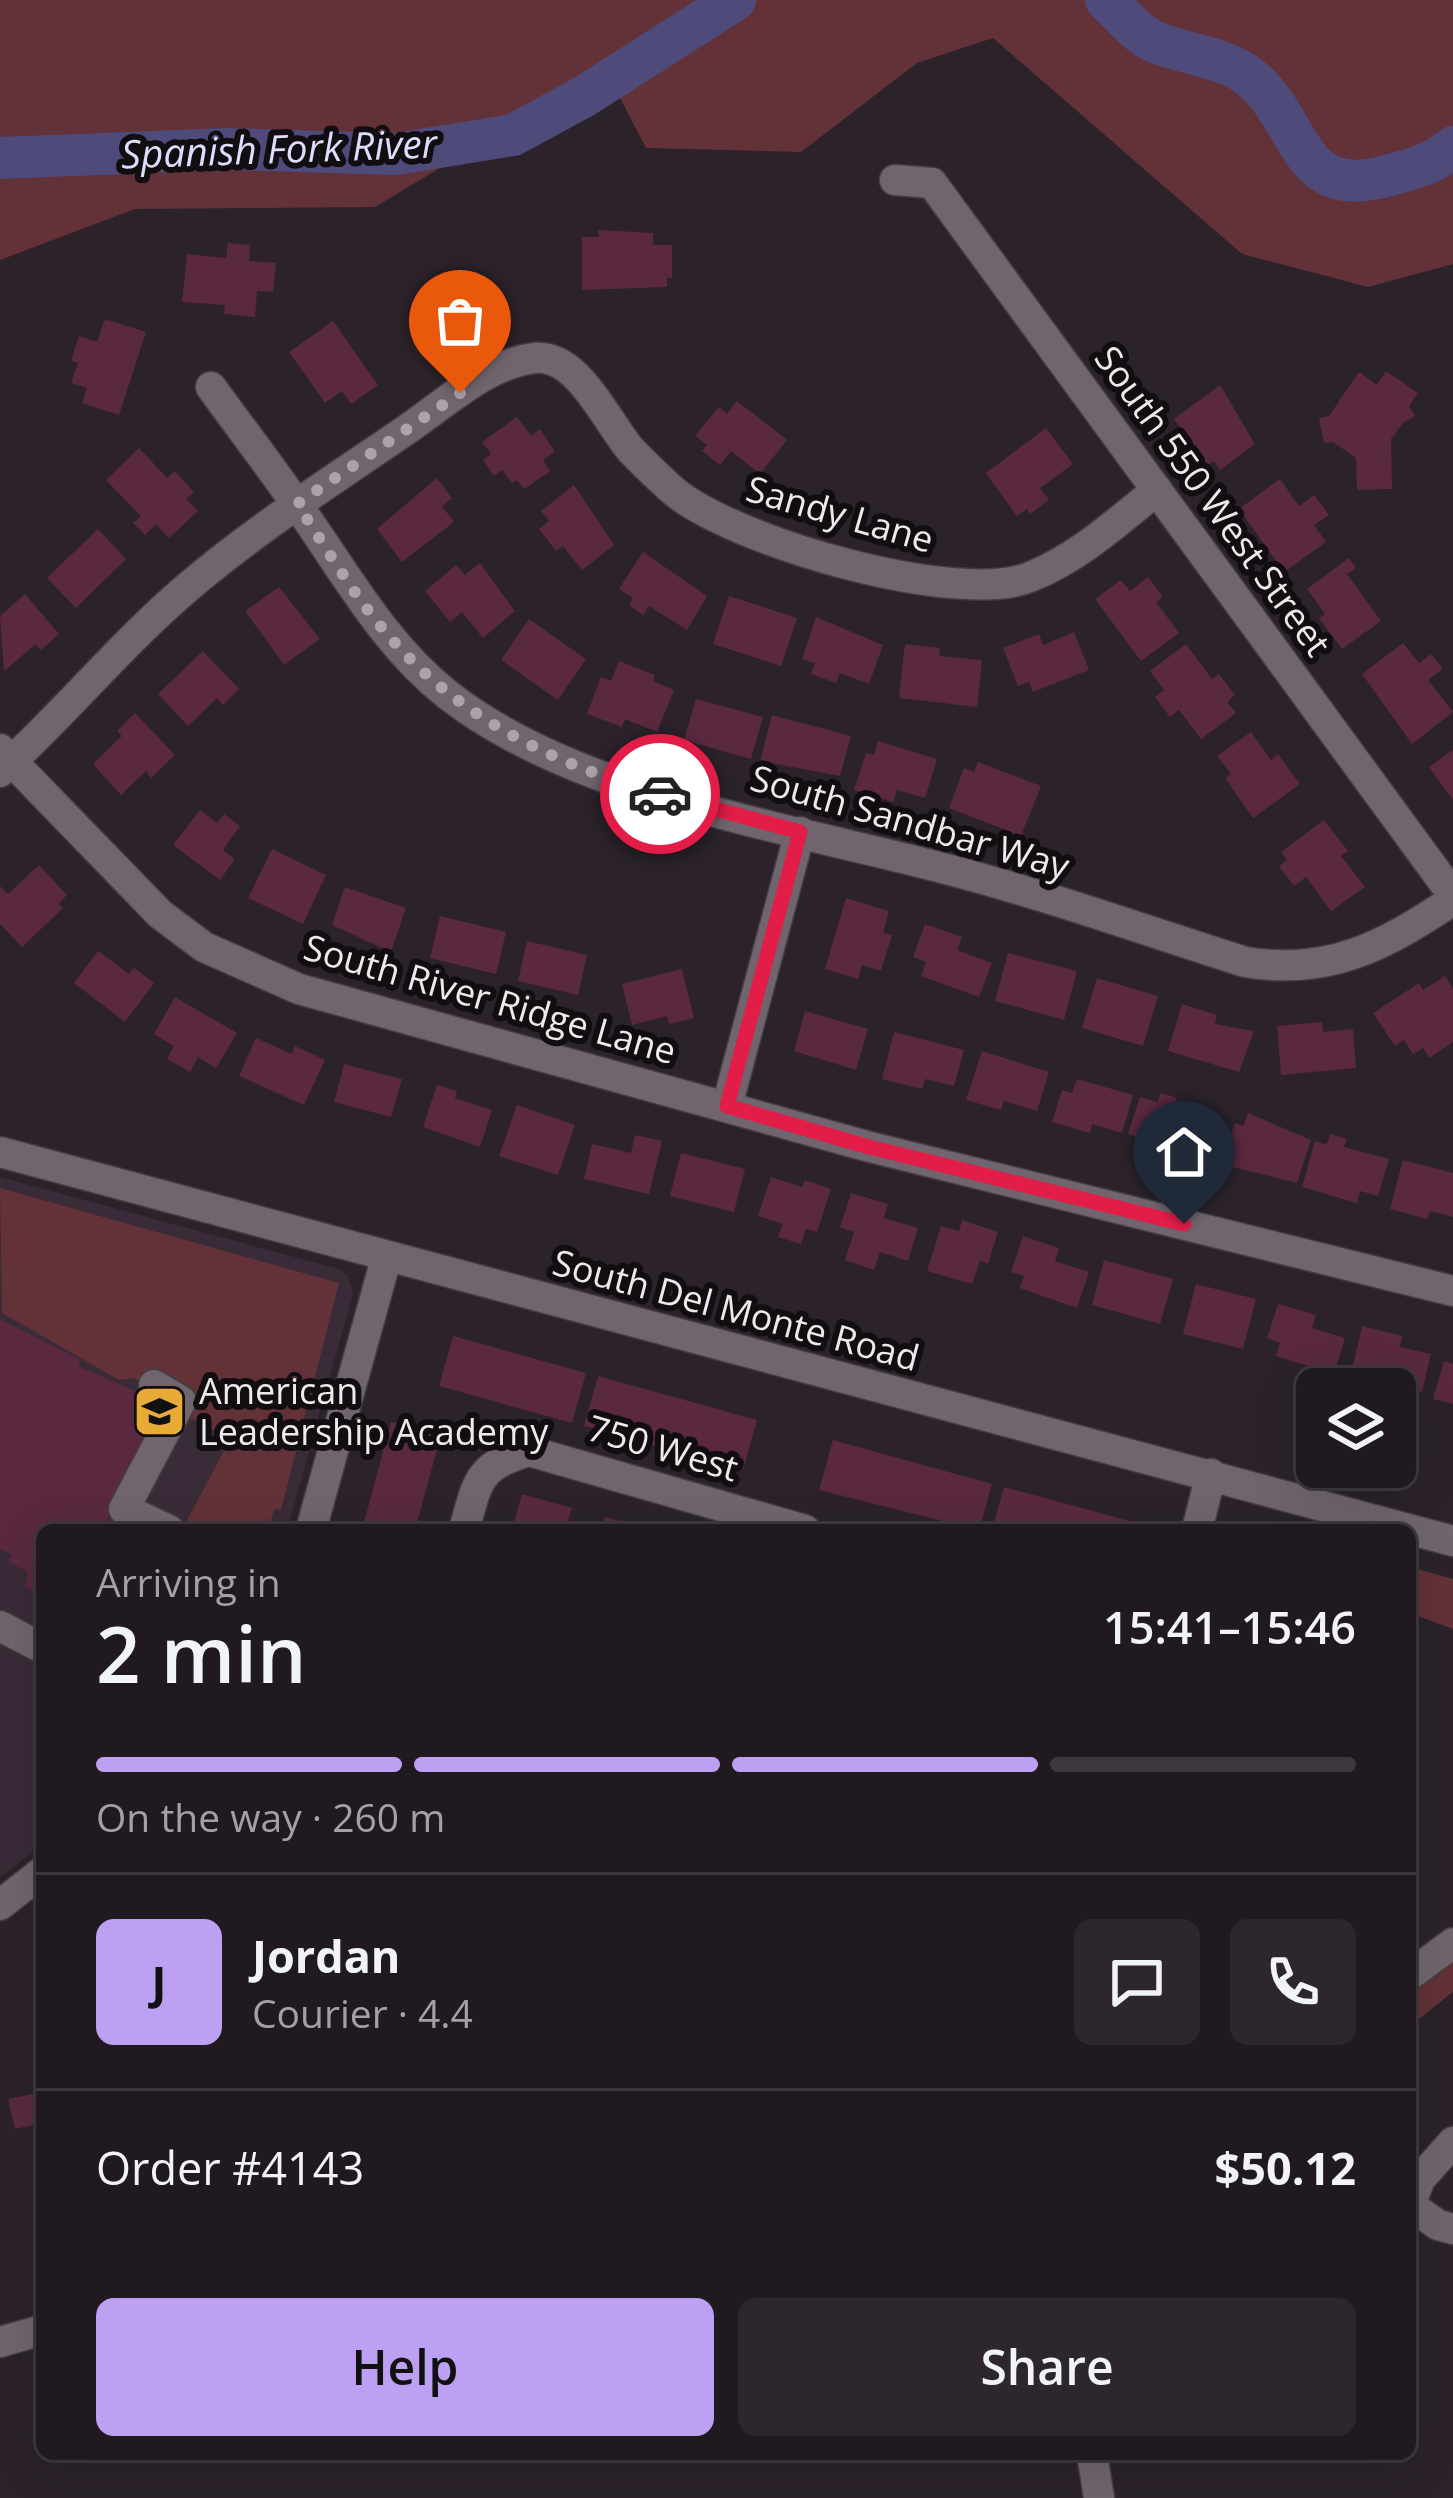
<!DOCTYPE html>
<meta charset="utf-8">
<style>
body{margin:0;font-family:"Open Sans",sans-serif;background:#2d272d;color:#f1f3f6;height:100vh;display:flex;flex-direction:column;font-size:45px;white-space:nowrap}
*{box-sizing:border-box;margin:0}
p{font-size:39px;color:#a2a1a5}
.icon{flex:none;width:66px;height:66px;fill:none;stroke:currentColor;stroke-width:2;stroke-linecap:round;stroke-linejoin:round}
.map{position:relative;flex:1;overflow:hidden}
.details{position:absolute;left:36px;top:1524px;width:1380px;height:936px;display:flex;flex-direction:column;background:#201a20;border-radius:18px;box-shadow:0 12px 48px #0002,0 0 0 3px #3d383e}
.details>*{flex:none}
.fabs{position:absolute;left:1296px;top:1368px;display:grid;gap:24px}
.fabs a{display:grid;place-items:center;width:120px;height:120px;border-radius:18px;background:#201a20;box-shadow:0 12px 48px #0002,0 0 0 3px #3d383e;font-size:60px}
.pin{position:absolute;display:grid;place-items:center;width:102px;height:102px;color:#fff;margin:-123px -51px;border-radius:50% 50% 50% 0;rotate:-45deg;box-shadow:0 0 12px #0007}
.pin .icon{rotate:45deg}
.courier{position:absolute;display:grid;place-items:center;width:120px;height:120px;margin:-60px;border:9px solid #e11d48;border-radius:50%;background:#fff;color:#222;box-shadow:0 3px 15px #0007}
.summary em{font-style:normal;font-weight:600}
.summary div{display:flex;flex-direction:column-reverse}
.summary{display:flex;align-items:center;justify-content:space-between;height:204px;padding:0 60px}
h1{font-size:78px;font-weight:600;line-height:90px}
.bar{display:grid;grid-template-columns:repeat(4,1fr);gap:18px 12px;align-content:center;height:144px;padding:0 60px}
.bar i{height:15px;border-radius:9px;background:#3d383e}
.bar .active{background:#bca0f2}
.bar p{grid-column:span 4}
.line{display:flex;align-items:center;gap:30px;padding:0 60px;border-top:3px solid #3d383e}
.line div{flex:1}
.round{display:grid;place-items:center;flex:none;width:126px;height:126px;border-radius:18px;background:#2d272d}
.button{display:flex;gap:24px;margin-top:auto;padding:24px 60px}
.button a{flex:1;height:138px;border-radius:18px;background:#bca0f2;color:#111;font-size:48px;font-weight:600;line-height:138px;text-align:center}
.button a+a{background:#2d272d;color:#f1f3f6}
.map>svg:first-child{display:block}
.built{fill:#392b37}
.green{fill:#623238}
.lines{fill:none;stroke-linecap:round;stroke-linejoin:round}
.river{stroke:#4e4a79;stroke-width:42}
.building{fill:#5a2940}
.minor-casing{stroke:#433d42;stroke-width:33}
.minor{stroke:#70656e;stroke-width:30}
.done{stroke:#aaa3a9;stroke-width:12;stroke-dasharray:0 21.6}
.route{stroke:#e11d48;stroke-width:15}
.labels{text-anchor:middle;stroke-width:12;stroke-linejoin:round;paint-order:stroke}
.street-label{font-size:36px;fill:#efe9ee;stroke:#110d10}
.poi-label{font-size:36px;fill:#efe9ee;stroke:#110d10;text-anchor:start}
.water-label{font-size:39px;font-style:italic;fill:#deddfc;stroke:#110d10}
</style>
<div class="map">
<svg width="1453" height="2498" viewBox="0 0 1453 2498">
<rect width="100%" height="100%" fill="#2b222a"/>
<polygon class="built" points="0,1177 339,1269 348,1276 353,1294 287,1530 42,1530 42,1845 0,1877"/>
<g class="green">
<polygon points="0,0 1453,0 1453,264 1368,287 1242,254 993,38 917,63 801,152 646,148 605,69 375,207 135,209 0,260"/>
<polygon points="0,1188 339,1283 281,1510 274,1509 271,1521 277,1524 276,1530 182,1530 230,1439 185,1415 195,1393 155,1372 147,1385 133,1378 119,1380 2,1313"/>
<polygon points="1410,1567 1453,1579 1453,1629 1410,1613"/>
<polygon points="1453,1960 1453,1992 1410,2026 1410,1993"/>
</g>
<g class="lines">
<g class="river">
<path d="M1106 0C1120 13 1138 35 1155 42 1186 55 1224 56 1251 78 1304 122 1296 201 1386 176 1413 169 1432 165 1453 147"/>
<polyline points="0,158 227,149 396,154 513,135 583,97 735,0"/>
</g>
</g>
<g class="building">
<polygon points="598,230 653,233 653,245 672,245 672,278 667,278 667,287 582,290 582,237 599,237"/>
<polygon points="228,243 250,245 249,261 276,263 273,292 257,291 255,317 224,314 225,305 182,302 187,254 226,258"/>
<polygon points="105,319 146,332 119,415 82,403 87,388 71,383 78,363 71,361 79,336 97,342"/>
<polygon points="333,321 378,385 351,404 342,391 325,403 289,352"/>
<polygon points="1386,371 1418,393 1409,406 1415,416 1403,423 1391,439 1392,489 1357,490 1356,458 1333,442 1324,443 1319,418 1329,416 1359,372 1377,385"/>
<polygon points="1220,385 1255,444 1220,470 1214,461 1208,465 1174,419"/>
<polygon points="737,401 787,440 760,474 731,451 720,465 702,451 707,445 695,436 719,407 727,414"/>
<polygon points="517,417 531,436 540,429 555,452 543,460 550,471 524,489 517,480 512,483 502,470 494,476 483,460 491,454 482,442"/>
<polygon points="1046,428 1073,464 1040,488 1049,500 1030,514 1027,509 1017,516 986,473"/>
<polygon points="139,448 167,478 175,471 194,492 186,499 198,511 169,538 156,524 145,535 133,523 141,516 106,480"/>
<polygon points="437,478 452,498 442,506 454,522 402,562 377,529"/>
<polygon points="1280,479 1299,506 1314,495 1329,515 1314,525 1326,542 1284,572 1239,509"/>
<polygon points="574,485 614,545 582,570 563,546 556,551 539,529 549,521 541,511"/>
<polygon points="98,529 126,559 76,608 47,578"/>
<polygon points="643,552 707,596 687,630 649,606 643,615 629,605 633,598 619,589"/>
<polygon points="1349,558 1356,568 1347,574 1381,621 1342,649 1319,618 1325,614 1307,589"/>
<polygon points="480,563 515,611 483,638 462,612 450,622 425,591 456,565 465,575"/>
<polygon points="1148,577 1163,597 1156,602 1179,633 1141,661 1095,599 1121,580 1130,591"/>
<polygon points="279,587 320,639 284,665 245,611"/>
<polygon points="25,594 59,634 41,650 36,644 4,671 0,616"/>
<polygon points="729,596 797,618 781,666 713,644"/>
<polygon points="816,617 883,645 869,684 840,673 836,683 811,674 815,663 802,659"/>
<polygon points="529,619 586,659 558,700 501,660"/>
<polygon points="1074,632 1089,670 1033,692 1029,682 1018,686 1003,648 1039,634 1043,645"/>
<polygon points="1403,643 1419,663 1431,654 1443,669 1428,680 1453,712 1412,744 1362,674"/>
<polygon points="905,644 940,648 939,656 982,660 977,707 899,698"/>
<polygon points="1186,644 1212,679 1219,674 1235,695 1227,702 1236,713 1201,739 1179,710 1170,717 1155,697 1164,690 1150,671"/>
<polygon points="203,651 239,689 223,705 217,698 188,726 158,694"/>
<polygon points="619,661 655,675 653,681 674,690 657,732 625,719 622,727 587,714 601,677 611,681"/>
<polygon points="696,699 763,717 751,759 684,740"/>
<polygon points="135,713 175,755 151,778 146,771 121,795 93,764 122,736 117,731"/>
<polygon points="772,715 851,736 840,776 760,761"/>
<polygon points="1251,732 1271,760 1278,754 1300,784 1253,818 1225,778 1231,774 1217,756"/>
<polygon points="878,741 937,759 925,798 897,790 893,802 854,790 866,753 874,755"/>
<polygon points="1453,750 1453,800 1429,767"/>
<polygon points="978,762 1041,786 1021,836 949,808 964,768 974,772"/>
<polygon points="200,810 217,823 224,814 240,826 223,850 235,859 220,880 173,845"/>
<polygon points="1324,820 1348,851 1341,856 1365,887 1331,911 1306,877 1294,886 1279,866 1287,860 1281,852"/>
<polygon points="272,849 326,875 303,924 248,898"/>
<polygon points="39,865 67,895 58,904 63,908 22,947 0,924 0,886 8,894"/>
<polygon points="345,887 406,908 391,952 332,925"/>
<polygon points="846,898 889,911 883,933 892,935 881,971 862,965 858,979 825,969"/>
<polygon points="440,916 506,932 496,974 430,958"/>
<polygon points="925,924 962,937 957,950 992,963 979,997 921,976 926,962 913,957"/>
<polygon points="527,941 587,955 578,995 518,981"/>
<polygon points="98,951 129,974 134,968 154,983 125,1022 74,983"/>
<polygon points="1008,953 1077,971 1064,1020 995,1001"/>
<polygon points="682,969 694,1018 669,1024 667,1016 632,1025 622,984"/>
<polygon points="1445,976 1453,989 1453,1042 1429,1058 1423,1048 1413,1054 1404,1040 1395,1046 1373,1013 1419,983 1423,990"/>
<polygon points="1097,978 1158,996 1143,1046 1082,1028"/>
<polygon points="175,997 237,1033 216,1068 198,1057 190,1072 167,1059 174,1046 154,1034"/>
<polygon points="1182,1004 1217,1015 1215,1024 1254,1031 1239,1072 1168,1051"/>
<polygon points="805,1011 868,1029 856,1070 794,1051"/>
<polygon points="1322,1022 1323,1032 1353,1029 1356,1068 1281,1075 1277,1026"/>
<polygon points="894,1032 964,1050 954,1086 925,1079 922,1089 882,1079"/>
<polygon points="256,1038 292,1054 295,1046 325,1060 304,1105 239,1076"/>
<polygon points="982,1051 1049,1072 1037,1111 1004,1101 1001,1110 966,1100"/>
<polygon points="344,1064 402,1079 391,1117 334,1102"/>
<polygon points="1077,1079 1133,1095 1122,1133 1092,1124 1090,1133 1052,1122 1062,1090 1072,1093"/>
<polygon points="437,1085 457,1091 455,1098 492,1110 480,1147 423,1127"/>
<polygon points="1161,1093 1177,1098 1174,1105 1219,1121 1206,1160 1128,1134 1140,1097 1157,1102"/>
<polygon points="517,1105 575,1125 558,1175 499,1156"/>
<polygon points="1248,1113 1311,1140 1297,1183 1221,1164 1235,1123 1243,1126"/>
<polygon points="1330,1134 1347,1139 1344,1147 1389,1159 1378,1196 1360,1191 1357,1203 1302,1187 1315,1141 1327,1145"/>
<polygon points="635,1135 662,1141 649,1194 584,1179 592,1144 631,1153"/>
<polygon points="681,1153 745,1169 734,1212 670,1196"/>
<polygon points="1403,1160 1453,1173 1453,1217 1430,1211 1427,1219 1390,1209"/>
<polygon points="771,1177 802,1187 805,1180 831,1189 817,1232 806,1229 801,1244 778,1237 783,1224 758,1216"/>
<polygon points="851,1193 888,1204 884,1218 918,1228 908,1261 880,1252 874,1270 845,1260 854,1232 840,1227"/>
<polygon points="962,1220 998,1232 988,1264 980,1261 972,1284 927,1271 941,1226 959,1231"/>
<polygon points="1023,1236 1059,1248 1055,1261 1089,1272 1077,1308 1020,1288 1024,1276 1011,1272"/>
<polygon points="1104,1260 1173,1279 1160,1324 1092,1305"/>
<polygon points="1196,1284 1256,1299 1243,1349 1183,1334"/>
<polygon points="1278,1304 1316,1315 1312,1328 1345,1338 1334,1374 1276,1356 1280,1343 1267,1338"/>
<polygon points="0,1319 81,1360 78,1366 147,1396 145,1401 164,1410 102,1530 42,1530 42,1582 37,1593 25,1587 28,1572 9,1562 12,1555 0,1549"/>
<polygon points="1362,1326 1402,1336 1400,1347 1431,1354 1422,1392 1363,1378 1365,1369 1353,1366"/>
<polygon points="453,1336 586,1373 572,1423 439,1386"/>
<polygon points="1444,1361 1453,1364 1453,1404 1433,1399"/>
<polygon points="598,1376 757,1420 743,1470 584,1426"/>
<polygon points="391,1422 441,1435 415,1530 362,1530"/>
<polygon points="833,1440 992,1484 979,1530 819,1490"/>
<polygon points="1004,1487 1137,1523 1135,1530 992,1530"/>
<polygon points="522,1494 572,1508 565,1530 512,1530"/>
<polygon points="605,1517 647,1529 647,1530 601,1530"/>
<polygon points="42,2092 42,2123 15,2129 8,2099"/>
</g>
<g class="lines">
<defs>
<g id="minor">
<polyline points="895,180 932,183 1453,895"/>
<path d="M211 387C243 431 276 474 307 519 350 581 388 648 448 695 577 796 793 828 950 870 1049 896 1147 931 1245 962 1329 976 1384 946 1453 900"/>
<polyline points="0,749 160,914 204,947 299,989 870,1147 1453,1291"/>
<path d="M0 772C65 713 121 644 188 587 257 528 335 479 409 428 447 402 488 363 535 358 578 354 607 422 630 449 642 462 656 475 669 487 725 540 958 607 1030 577 1078 558 1117 522 1157 490"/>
<polyline points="727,1106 800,832"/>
<polyline points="0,1152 1453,1541"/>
<polyline points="154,1385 181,1401 124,1509 169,1530"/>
<polyline points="311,1530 386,1259"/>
<path d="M464 1530C478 1481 477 1466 529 1451L805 1530"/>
<polyline points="1197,1530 1211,1474"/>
<polyline points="0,1626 42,1648"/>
<polyline points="0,1905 42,1872"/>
<polyline points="1410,1975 1453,1943"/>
<polyline points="1453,2142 1420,2179 1410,2205 1438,2225 1453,2229"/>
<polyline points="0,2342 42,2330"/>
<polyline points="1092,2454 1099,2498"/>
</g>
</defs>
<use href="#minor" class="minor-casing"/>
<use href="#minor" class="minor"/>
</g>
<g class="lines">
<path class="done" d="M460 393 297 504C323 542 346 583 375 619 448 713 547 762 660 794"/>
<polyline class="route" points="660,794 800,832 727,1106 869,1147 1184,1224"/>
</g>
<defs>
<symbol id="school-square" viewBox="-11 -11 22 22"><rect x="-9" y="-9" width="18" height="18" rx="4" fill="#e9ab38" stroke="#110d10"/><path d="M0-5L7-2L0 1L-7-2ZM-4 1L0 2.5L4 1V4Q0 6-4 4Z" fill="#111"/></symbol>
</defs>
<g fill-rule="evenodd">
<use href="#school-square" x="130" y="1382" width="59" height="59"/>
</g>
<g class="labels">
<g class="street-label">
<text transform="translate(1213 501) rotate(54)" y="13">South 550 West Street</text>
<text transform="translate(840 514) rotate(16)" y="13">Sandy Lane</text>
<text transform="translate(910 822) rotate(16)" y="13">South Sandbar Way</text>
<text transform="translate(490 999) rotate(16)" y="13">South River Ridge Lane</text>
<text transform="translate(736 1310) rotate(15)" y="13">South Del Monte Road</text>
<text transform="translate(663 1448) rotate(16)" y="13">750 West</text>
</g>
<g class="poi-label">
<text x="199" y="1404">American<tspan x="199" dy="41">Leadership Academy</tspan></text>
</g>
<g class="water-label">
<text transform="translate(279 149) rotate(-2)" y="14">Spanish Fork River</text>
</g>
</g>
</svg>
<div class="fabs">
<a><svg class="icon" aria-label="layers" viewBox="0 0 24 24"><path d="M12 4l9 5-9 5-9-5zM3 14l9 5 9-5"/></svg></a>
</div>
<div class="pin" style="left:460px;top:393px;background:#ea580c"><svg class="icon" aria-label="bag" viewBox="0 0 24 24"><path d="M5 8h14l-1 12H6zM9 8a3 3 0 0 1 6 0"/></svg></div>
<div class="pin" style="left:1184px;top:1224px;background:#1f2937"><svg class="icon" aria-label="home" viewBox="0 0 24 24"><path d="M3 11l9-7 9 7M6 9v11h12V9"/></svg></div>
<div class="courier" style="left:660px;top:794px"><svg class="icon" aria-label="car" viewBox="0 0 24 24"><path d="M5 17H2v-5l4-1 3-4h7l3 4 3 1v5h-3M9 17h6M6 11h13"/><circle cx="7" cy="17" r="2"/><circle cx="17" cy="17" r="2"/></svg></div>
<section class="details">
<div class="summary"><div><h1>2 min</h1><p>Arriving in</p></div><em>15:41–15:46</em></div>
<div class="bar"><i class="active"></i><i class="active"></i><i class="active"></i><i></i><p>On the way · 260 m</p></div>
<div class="line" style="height:216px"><b class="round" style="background:#bca0f2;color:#111">J</b><div><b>Jordan</b><p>Courier · 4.4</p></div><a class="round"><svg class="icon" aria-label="chat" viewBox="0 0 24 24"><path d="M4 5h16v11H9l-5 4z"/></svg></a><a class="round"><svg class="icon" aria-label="phone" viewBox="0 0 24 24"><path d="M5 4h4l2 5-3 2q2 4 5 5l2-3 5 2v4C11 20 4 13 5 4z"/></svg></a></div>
<div class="line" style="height:156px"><div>Order #4143</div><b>$50.12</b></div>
<div class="button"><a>Help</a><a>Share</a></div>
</section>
</div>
